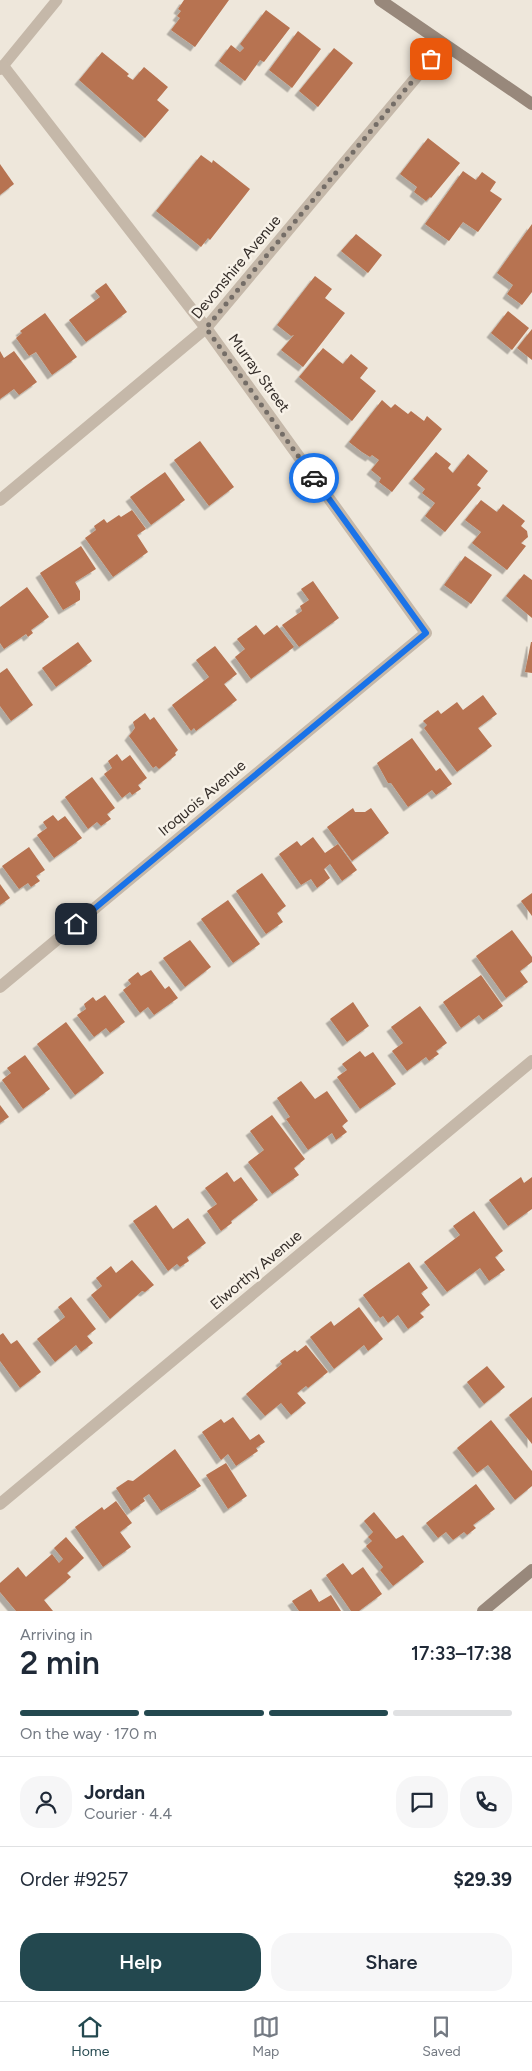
<!DOCTYPE html>
<meta charset="utf-8">
<style>
body{margin:0;font-family:Figtree,sans-serif;background:#f6f6f7;color:#1f2937;height:100vh;display:flex;flex-direction:column;font-size:19px;white-space:nowrap}
*{box-sizing:border-box;margin:0}
p{font-size:16px;color:#747a83}
.icon{flex:none;width:28px;height:28px;fill:none;stroke:currentColor;stroke-width:2;stroke-linecap:round;stroke-linejoin:round}
.map{position:relative;height:1611px;overflow:hidden}
.panel{display:flex;flex-direction:column;background:#fff;flex:1}
.panel>*{flex:none}
.pin{position:absolute;display:grid;place-items:center;width:42px;height:42px;color:#fff;margin:-21px;border-radius:10px;box-shadow:0 2px 8px #0006}
.courier{position:absolute;display:grid;place-items:center;width:50px;height:50px;margin:-25px;border:4px solid #1a73e8;border-radius:50%;background:#fff;color:#222;box-shadow:0 1px 6px #0007}
.summary em{font-style:normal;font-weight:600}
.summary div{display:flex;flex-direction:column-reverse}
.summary{display:flex;align-items:center;justify-content:space-between;height:85px;padding:0 20px}
h1{font-size:32px;font-weight:600;line-height:38px}
.bar{display:grid;grid-template-columns:repeat(4,1fr);gap:8px 5px;align-content:center;height:60px;padding:0 20px}
.bar i{height:6px;border-radius:4px;background:#e0e1e3}
.bar .on{background:#23484f}
.bar p{grid-column:span 4}
.line{display:flex;align-items:center;gap:12px;padding:0 20px;border-top:1px solid #e0e1e3}
.line div{flex:1}
.round{display:grid;place-items:center;flex:none;width:52px;height:52px;border-radius:20px;background:#f6f6f7}
.cta{display:flex;gap:10px;margin-top:auto;padding:10px 20px}
.cta a{flex:1;height:58px;border-radius:20px;background:#23484f;color:#fff;font-size:20px;font-weight:600;line-height:58px;text-align:center}
.cta a+a{background:#f6f6f7;color:#1f2937}
.dock{display:flex;justify-content:space-around;align-items:center;height:70px;border-top:1px solid #e0e1e3;background:#fff;font-size:14px;color:#747a83}
.dock a{display:grid;justify-items:center;gap:2px}
.dock .on{color:#23484f}
.map>svg:first-child{display:block}
.building{fill:#b77351;filter:url(#shadow)}
.lines{fill:none;stroke-linecap:round;stroke-linejoin:round}
.lane{stroke:#c5b8a9;stroke-width:11}
.street{stroke:#c5b8a9;stroke-width:12}
.secondary{stroke:#98887b;stroke-width:12}
.done{stroke:#746d67;stroke-width:5;stroke-dasharray:0 9}
.route{stroke:#1a73e8;stroke-width:6}
.labels{text-anchor:middle;stroke-width:5;stroke-linejoin:round;paint-order:stroke}
.street-label{font-size:15px;fill:#332c28;stroke:#f7f1e7}
</style>
<div class="map">
<svg width="532" height="1611" viewBox="0 0 532 1611">
<defs>
<filter id="shadow"><feDropShadow dx="-4.5" dy="4.5" stdDeviation="0" flood-color="#0004"/></filter>
</defs>
<rect width="100%" height="100%" fill="#eee7db"/>
<g class="building">
<polygon points="184,0 229,0 195,47 171,30 180,18 177,16 181,11 178,9"/>
<polygon points="266,10 290,28 264,62 260,60 245,81 219,61 231,45 240,52 244,48 240,44"/>
<polygon points="298,31 321,49 292,88 269,70"/>
<polygon points="334,48 353,63 318,107 299,91"/>
<polygon points="102,52 129,74 127,76 133,80 144,67 168,87 157,100 169,110 145,138 79,80"/>
<polygon points="428,138 460,163 431,198 430,197 426,201 414,192 417,187 400,174"/>
<polygon points="201,155 212,163 213,160 250,189 210,240 208,238 201,247 156,211"/>
<polygon points="0,164 14,184 0,195"/>
<polygon points="463,171 476,180 482,172 496,182 490,191 502,199 478,232 463,222 449,241 425,224"/>
<polygon points="532,224 532,292 522,305 507,294 513,285 497,273"/>
<polygon points="356,234 382,255 368,273 341,251"/>
<polygon points="315,276 332,289 325,298 345,313 303,367 281,350 294,335 291,336 277,325"/>
<polygon points="106,283 127,312 86,342 69,320 100,297 95,291"/>
<polygon points="508,311 529,328 512,350 491,333"/>
<polygon points="45,313 77,357 52,375 36,352 29,356 16,338 22,333 20,331"/>
<polygon points="532,329 532,360 517,348"/>
<polygon points="323,348 343,364 351,354 368,368 360,378 376,391 352,421 299,377"/>
<polygon points="0,351 4,358 14,351 37,382 19,395 14,389 0,399"/>
<polygon points="382,400 391,408 395,404 408,414 411,411 424,421 427,416 442,429 392,492 379,482 381,478 371,470 379,460 372,455 370,457 362,452 349,442"/>
<polygon points="200,441 234,487 209,506 174,460"/>
<polygon points="436,452 451,464 448,468 453,473 468,454 488,471 477,485 481,488 445,532 425,516 435,503 422,493 425,489 413,479"/>
<polygon points="165,472 185,500 151,525 130,497"/>
<polygon points="481,500 497,512 503,504 525,521 521,526 527,531 528,537 521,543 526,546 507,570 472,543 481,532 465,520"/>
<polygon points="132,510 146,529 137,535 148,552 113,577 85,538 96,530 94,526 104,519 107,523 119,515 121,517"/>
<polygon points="81,546 96,569 75,582 80,591 80,600 63,610 40,573"/>
<polygon points="465,556 492,575 471,604 444,585"/>
<polygon points="524,574 532,580 532,618 506,596"/>
<polygon points="313,581 339,618 299,647 282,625 302,611 300,606 309,600 301,589"/>
<polygon points="27,587 49,617 31,630 33,633 28,637 26,634 4,649 0,643 0,607"/>
<polygon points="256,625 264,635 277,625 294,647 251,679 235,657 245,649 237,639"/>
<polygon points="78,642 92,661 56,687 42,668"/>
<polygon points="531,642 532,642 532,673 525,672"/>
<polygon points="215,646 237,674 224,684 237,700 196,731 194,728 191,731 172,705 209,677 196,660"/>
<polygon points="7,668 33,705 11,721 0,706 0,673"/>
<polygon points="483,695 497,714 478,728 492,746 457,772 424,728 427,725 423,721 438,710 441,714 457,702 463,710"/>
<polygon points="145,713 150,720 154,717 178,750 175,753 176,755 159,769 156,766 153,768 129,736 135,728 133,722"/>
<polygon points="412,738 436,771 440,768 452,784 436,795 432,790 408,807 391,783 388,783 377,763"/>
<polygon points="117,754 122,761 130,755 147,778 138,785 141,789 132,795 130,792 122,798 104,774 112,768 108,761"/>
<polygon points="92,777 115,808 107,814 111,819 101,826 97,822 88,829 65,797"/>
<polygon points="353,808 355,812 365,812 371,808 389,833 352,861 327,827"/>
<polygon points="53,815 58,821 65,816 82,838 54,858 37,835 47,828 43,822"/>
<polygon points="313,837 325,853 338,844 357,870 342,881 330,864 324,869 330,878 317,888 311,879 301,885 279,854 297,841 301,846"/>
<polygon points="29,847 45,870 36,876 40,881 31,887 28,883 19,889 2,866"/>
<polygon points="262,873 286,906 277,913 283,922 266,934 236,891"/>
<polygon points="0,884 10,898 0,905"/>
<polygon points="532,893 532,916 521,901"/>
<polygon points="228,900 260,944 233,963 201,919"/>
<polygon points="512,930 532,957 532,962 520,971 528,982 506,998 476,956"/>
<polygon points="190,940 211,967 185,987 163,958"/>
<polygon points="151,970 165,989 169,986 178,998 154,1015 148,1007 140,1013 123,990 131,984 128,980 138,972 141,976"/>
<polygon points="481,975 503,1006 483,1020 479,1015 461,1028 443,1002"/>
<polygon points="105,995 125,1022 110,1033 106,1028 94,1037 77,1015 86,1009 84,1004 93,997 96,1001"/>
<polygon points="353,1002 369,1026 347,1042 330,1019"/>
<polygon points="420,1006 447,1043 436,1051 439,1054 429,1061 426,1057 407,1071 392,1051 403,1043 391,1027"/>
<polygon points="66,1022 104,1073 75,1095 37,1044"/>
<polygon points="360,1051 365,1057 373,1052 396,1084 360,1109 337,1077 347,1070 342,1064"/>
<polygon points="25,1055 50,1089 23,1109 2,1080 11,1073 7,1068"/>
<polygon points="301,1081 315,1099 327,1091 348,1121 342,1126 347,1132 336,1140 332,1133 308,1150 286,1119 290,1117 277,1098"/>
<polygon points="0,1105 9,1117 0,1123"/>
<polygon points="272,1115 305,1159 294,1168 299,1175 272,1194 248,1162 264,1150 250,1131"/>
<polygon points="227,1172 234,1182 241,1177 258,1200 231,1221 232,1223 221,1231 207,1211 217,1204 205,1188"/>
<polygon points="521,1177 524,1183 532,1177 532,1209 508,1226 489,1200"/>
<polygon points="156,1205 173,1229 188,1218 206,1243 187,1257 189,1261 180,1267 177,1264 168,1271 133,1221"/>
<polygon points="474,1211 503,1251 495,1257 505,1270 489,1281 480,1268 447,1292 424,1262 460,1235 453,1226"/>
<polygon points="132,1260 154,1285 145,1292 142,1291 110,1319 91,1295 102,1286 96,1278 111,1266 116,1273"/>
<polygon points="409,1262 428,1288 421,1293 430,1305 420,1313 424,1317 408,1329 398,1315 388,1323 383,1316 380,1318 363,1295"/>
<polygon points="71,1297 96,1329 87,1336 93,1343 81,1352 76,1345 55,1362 37,1339 65,1317 58,1307"/>
<polygon points="359,1307 383,1339 368,1351 364,1345 334,1369 310,1337 331,1321 334,1326"/>
<polygon points="3,1333 11,1344 17,1340 41,1372 20,1388 0,1361 0,1335"/>
<polygon points="306,1345 328,1372 308,1388 306,1386 297,1393 306,1403 291,1415 281,1403 265,1416 246,1394 282,1364 280,1361 295,1350 297,1352"/>
<polygon points="487,1366 505,1387 484,1404 467,1382"/>
<polygon points="532,1397 532,1444 509,1415"/>
<polygon points="233,1417 250,1440 259,1434 265,1442 256,1448 258,1451 236,1466 228,1454 221,1460 202,1432 221,1419 224,1423"/>
<polygon points="491,1420 532,1471 532,1486 515,1500 488,1465 477,1473 457,1448"/>
<polygon points="175,1449 201,1486 161,1511 149,1494 143,1498 145,1501 131,1511 116,1488 128,1480 133,1481"/>
<polygon points="226,1463 247,1496 228,1509 206,1475"/>
<polygon points="476,1484 495,1509 473,1525 476,1528 467,1535 464,1532 453,1540 446,1532 438,1538 426,1523"/>
<polygon points="116,1501 132,1523 120,1532 131,1547 103,1567 75,1527 102,1507 104,1510"/>
<polygon points="374,1512 396,1539 403,1535 424,1562 393,1586 380,1570 383,1567 366,1546 372,1541 368,1537 373,1532 364,1521"/>
<polygon points="66,1537 84,1558 67,1573 71,1577 44,1600 53,1611 16,1611 0,1592 0,1583 18,1567 26,1577 52,1554 59,1563 63,1559 54,1548"/>
<polygon points="343,1563 352,1575 363,1567 382,1594 359,1611 351,1611 326,1575"/>
<polygon points="311,1589 319,1602 331,1595 341,1611 299,1611 292,1601"/>
</g>
<g class="lines">
<polyline class="lane" points="3,66 57,0"/>
<g class="street">
<polyline points="0,69 3,66 206,328 426,633 0,987"/>
<polyline points="0,500 206,328 444,44"/>
<polyline points="0,1504 532,1061"/>
</g>
<g class="secondary">
<polyline points="380,0 532,104"/>
<polyline points="483,1611 532,1570"/>
</g>
</g>
<g class="lines">
<polyline class="done" points="314,478 206,328 431,59"/>
<polyline class="route" points="76,924 426,633 314,478"/>
</g>
<g class="labels">
<g class="street-label">
<text transform="translate(236 267) rotate(-50)" y="5">Devonshire Avenue</text>
<text transform="translate(259 373) rotate(54)" y="5">Murray Street</text>
<text transform="translate(202 798) rotate(-40)" y="5">Iroquois Avenue</text>
<text transform="translate(256 1270) rotate(-40)" y="5">Elworthy Avenue</text>
</g>
</g>
</svg>
<div class="pin" style="left:431px;top:59px;background:#ea580c"><svg class="icon" aria-label="bag" viewBox="0 0 24 24"><path d="M5 8h14l-1 12H6zM9 8a3 3 0 0 1 6 0"/></svg></div>
<div class="pin" style="left:76px;top:924px;background:#1f2937"><svg class="icon" aria-label="home" viewBox="0 0 24 24"><path d="M3 11l9-7 9 7M6 9v11h12V9"/></svg></div>
<div class="courier" style="left:314px;top:478px"><svg class="icon" aria-label="car" viewBox="0 0 24 24"><path d="M5 17H2v-5l4-1 3-4h7l3 4 3 1v5h-3M9 17h6M6 11h13"/><circle cx="7" cy="17" r="2"/><circle cx="17" cy="17" r="2"/></svg></div>
</div>
<section class="panel">
<div class="summary"><div><h1>2 min</h1><p>Arriving in</p></div><em>17:33–17:38</em></div>
<div class="bar"><i class="on"></i><i class="on"></i><i class="on"></i><i></i><p>On the way · 170 m</p></div>
<div class="line" style="height:90px"><a class="round"><svg class="icon" aria-label="person" viewBox="0 0 24 24"><circle cx="12" cy="8" r="4"/><path d="M4 21q1-7 8-7t8 7"/></svg></a><div><b>Jordan</b><p>Courier · 4.4</p></div><a class="round"><svg class="icon" aria-label="chat" viewBox="0 0 24 24"><path d="M4 5h16v11H9l-5 4z"/></svg></a><a class="round"><svg class="icon" aria-label="phone" viewBox="0 0 24 24"><path d="M5 4h4l2 5-3 2q2 4 5 5l2-3 5 2v4C11 20 4 13 5 4z"/></svg></a></div>
<div class="line" style="height:65px"><div>Order #9257</div><b>$29.39</b></div>
<div class="cta"><a>Help</a><a>Share</a></div>
</section>
<nav class="dock">
<a class="on"><svg class="icon" aria-label="home" viewBox="0 0 24 24"><path d="M3 11l9-7 9 7M6 9v11h12V9"/></svg>Home</a>
<a><svg class="icon" aria-label="map" viewBox="0 0 24 24"><path d="M3 6l6-2 6 2 6-2v14l-6 2-6-2-6 2zM9 4v14M15 6v14"/></svg>Map</a>
<a><svg class="icon" aria-label="saved" viewBox="0 0 24 24"><path d="M7 4h10v16l-5-4-5 4z"/></svg>Saved</a>
</nav>
